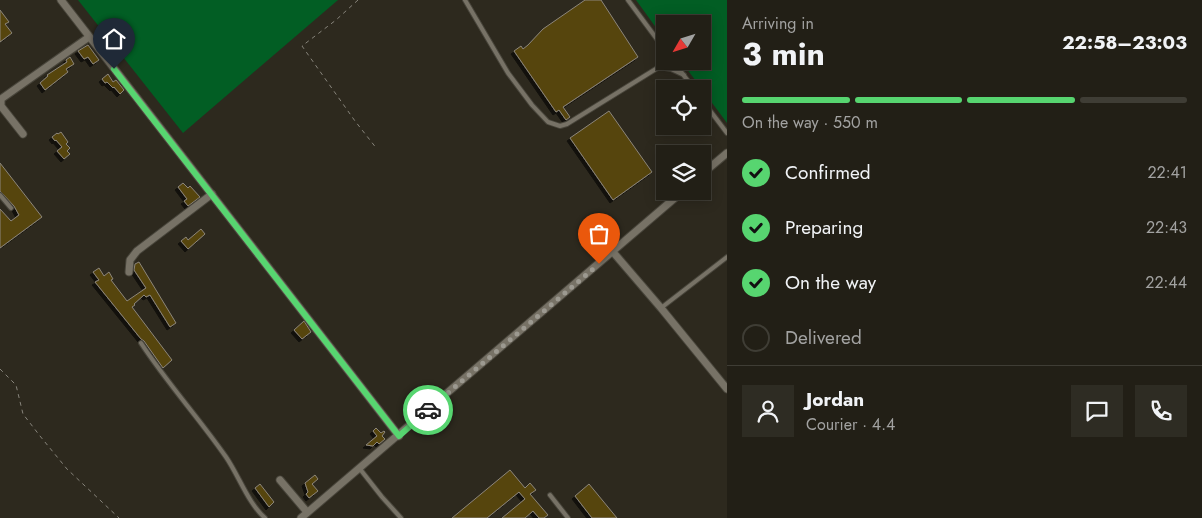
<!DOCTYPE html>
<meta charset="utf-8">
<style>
body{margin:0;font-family:Jost,sans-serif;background:#2e2c23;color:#f1f3f6;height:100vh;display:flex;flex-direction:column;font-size:19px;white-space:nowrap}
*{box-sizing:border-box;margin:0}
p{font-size:16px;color:#a2a2a1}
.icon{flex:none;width:28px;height:28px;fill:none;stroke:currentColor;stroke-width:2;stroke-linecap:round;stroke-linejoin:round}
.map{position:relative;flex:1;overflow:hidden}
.side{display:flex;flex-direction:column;background:#221f16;width:475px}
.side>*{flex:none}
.needle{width:32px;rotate:231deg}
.buttons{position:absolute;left:656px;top:15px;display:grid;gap:10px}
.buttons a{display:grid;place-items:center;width:55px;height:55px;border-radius:0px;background:#221f16;box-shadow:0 2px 12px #0003,0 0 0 1px #3f3d35;font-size:25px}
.pin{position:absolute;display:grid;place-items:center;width:42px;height:42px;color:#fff;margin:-51px -21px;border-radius:50% 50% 50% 0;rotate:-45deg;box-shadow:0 0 5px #0007}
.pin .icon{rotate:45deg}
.courier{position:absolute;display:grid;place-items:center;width:50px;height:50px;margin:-25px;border:4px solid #57d570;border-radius:50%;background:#fff;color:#222;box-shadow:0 1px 6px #0007}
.head em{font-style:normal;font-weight:700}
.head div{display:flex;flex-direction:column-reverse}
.head{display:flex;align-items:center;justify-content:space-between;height:85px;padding:0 15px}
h1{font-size:32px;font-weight:700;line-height:38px}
.bar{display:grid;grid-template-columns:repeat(4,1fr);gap:8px 5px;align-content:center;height:60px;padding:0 15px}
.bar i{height:6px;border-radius:4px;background:#3f3d35}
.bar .on{background:#57d570}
.bar p{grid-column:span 4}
.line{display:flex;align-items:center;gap:12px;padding:0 15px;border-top:1px solid #3f3d35}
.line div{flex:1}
.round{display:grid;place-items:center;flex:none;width:52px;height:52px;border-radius:0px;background:#2e2c23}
ol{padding:0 15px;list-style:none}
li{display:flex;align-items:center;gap:15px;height:55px}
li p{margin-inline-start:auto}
li .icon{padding:5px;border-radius:50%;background:#57d570;color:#111;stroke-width:4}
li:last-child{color:#a2a2a1}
li i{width:28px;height:28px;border:2px solid #3f3d35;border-radius:50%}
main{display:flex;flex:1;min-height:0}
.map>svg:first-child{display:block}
.green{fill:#025e24}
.building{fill:#57440e;stroke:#8c867a;filter:url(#shadow)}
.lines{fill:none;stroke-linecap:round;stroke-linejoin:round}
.service-casing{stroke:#48453b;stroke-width:6}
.minor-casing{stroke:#48453b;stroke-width:9}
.path{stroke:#87847b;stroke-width:1;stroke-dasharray:4 4;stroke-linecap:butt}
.service{stroke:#777266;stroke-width:4}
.minor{stroke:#777266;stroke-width:7}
.done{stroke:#9c9990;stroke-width:5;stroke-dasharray:0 9}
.route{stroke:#57d570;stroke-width:6}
</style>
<main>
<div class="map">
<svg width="727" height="518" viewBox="0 0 727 518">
<defs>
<filter id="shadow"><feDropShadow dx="-3" dy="3" stdDeviation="0" flood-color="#0009"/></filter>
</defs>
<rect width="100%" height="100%" fill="#2d291e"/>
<g class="green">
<polygon points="78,0 338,0 183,133"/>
<polygon points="636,0 727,0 727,123 681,61 702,61 702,24 665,24 665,40"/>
</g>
<g class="building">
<polygon points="585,0 601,0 638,57 563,107 570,117 566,120 559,110 556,112 514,51 521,46 523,49 528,45 543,29"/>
<polygon points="0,10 9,22 5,24 12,33 0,42"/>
<polygon points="88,45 99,60 93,64 88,57 84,59 78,51"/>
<polygon points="70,57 74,64 66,69 68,72 45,90 40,83 48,76 47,75 67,62 66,60"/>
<polygon points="108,74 113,82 116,80 124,90 120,94 114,87 113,88 107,82 105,83 102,79"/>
<polygon points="609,111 652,172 613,200 570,138"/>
<polygon points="61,132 68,142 66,144 70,148 67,151 70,154 64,159 57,151 62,147 56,140 55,141 52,137 57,133 58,134"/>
<polygon points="0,163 42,217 0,248 0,209 11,221 19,215 14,206 0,191"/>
<polygon points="183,183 188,188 190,186 200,197 188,206 184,201 187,199 178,187"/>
<polygon points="201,229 205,234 188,249 181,241 186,237 188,240"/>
<polygon points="139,262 176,323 170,327 150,295 146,297 144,295 134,304 135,305 132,307 172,360 163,368 144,341 141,339 95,282 99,280 93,272 99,268 104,276 109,272 113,279 111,280 127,301 146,288 134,270 135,264"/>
<polygon points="304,321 311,332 302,339 294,330"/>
<polygon points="376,428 381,433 384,431 385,432 382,436 385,439 379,444 377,442 373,446 366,445 377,436 373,431"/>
<polygon points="510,470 525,488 530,483 536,490 530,494 548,515 544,518 539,518 533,511 525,518 502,518 525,499 519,492 487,518 452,518"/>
<polygon points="315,475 318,479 312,484 318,491 309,498 306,494 308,492 305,483"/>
<polygon points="260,484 274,502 269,507 255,488"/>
<polygon points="589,484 617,518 592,518 575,496"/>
</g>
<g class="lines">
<defs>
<g id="service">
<polyline points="465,0 508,73 532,105 548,122 560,126 567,124 659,67 671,69 684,75"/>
<polyline points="628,0 665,50"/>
<polyline points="673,61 694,89"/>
<polyline points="659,67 660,56 659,44"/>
<polyline points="702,100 727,133"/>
<polyline points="0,195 11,208"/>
<polyline points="661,308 727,257"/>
<path d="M141 343C167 383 199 418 226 457 239 476 248 503 265 518"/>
<polyline points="360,469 382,497 401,518"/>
<polyline points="550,495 568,518"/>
</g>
<g id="minor">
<polyline points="61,0 399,436"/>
<polyline points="23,134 1,106 1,99 89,37"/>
<polyline points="702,174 727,153"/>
<polyline points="613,252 661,308 727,389"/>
<polyline points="129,272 130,260 137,251 212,194"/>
<polyline points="280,480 307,512"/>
<polyline points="301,518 683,191"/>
</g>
</defs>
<use href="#service" class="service-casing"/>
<use href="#minor" class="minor-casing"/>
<g class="path">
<polyline points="358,0 336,20 302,46 355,121 377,149"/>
<polyline points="0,369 16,385 23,414 40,436 67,469 119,518"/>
</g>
<use href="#service" class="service"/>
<use href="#minor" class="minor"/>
</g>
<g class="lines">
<polyline class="done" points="428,410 599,264"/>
<polyline class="route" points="114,69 399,436 428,410"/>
</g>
</svg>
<div class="buttons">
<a><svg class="needle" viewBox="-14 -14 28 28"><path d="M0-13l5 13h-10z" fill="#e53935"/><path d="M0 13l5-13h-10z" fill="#a2a2a1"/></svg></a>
<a><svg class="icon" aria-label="locate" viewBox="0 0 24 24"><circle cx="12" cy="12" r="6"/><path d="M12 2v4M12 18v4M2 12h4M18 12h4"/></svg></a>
<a><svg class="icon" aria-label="layers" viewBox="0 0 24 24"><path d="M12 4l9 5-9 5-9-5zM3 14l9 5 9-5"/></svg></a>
</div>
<div class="pin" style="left:599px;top:264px;background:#ea580c"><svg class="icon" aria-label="bag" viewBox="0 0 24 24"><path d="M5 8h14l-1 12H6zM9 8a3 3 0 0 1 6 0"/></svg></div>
<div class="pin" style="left:114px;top:69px;background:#1f2937"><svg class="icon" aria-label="home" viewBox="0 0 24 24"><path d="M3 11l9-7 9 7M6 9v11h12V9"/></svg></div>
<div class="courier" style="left:428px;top:410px"><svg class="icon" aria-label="car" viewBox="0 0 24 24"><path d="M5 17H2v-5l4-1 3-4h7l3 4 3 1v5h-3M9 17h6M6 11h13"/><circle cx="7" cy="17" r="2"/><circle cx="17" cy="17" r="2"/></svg></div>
</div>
<section class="side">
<div class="head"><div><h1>3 min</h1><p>Arriving in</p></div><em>22:58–23:03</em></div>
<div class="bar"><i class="on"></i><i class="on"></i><i class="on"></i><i></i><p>On the way · 550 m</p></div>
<ol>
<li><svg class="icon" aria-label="check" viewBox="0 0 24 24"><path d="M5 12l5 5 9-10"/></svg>Confirmed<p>22:41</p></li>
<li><svg class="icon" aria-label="check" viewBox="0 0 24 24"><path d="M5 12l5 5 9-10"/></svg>Preparing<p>22:43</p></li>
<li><svg class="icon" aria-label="check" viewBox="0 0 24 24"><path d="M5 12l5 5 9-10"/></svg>On the way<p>22:44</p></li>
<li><i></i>Delivered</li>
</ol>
<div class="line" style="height:90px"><a class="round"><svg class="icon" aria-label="person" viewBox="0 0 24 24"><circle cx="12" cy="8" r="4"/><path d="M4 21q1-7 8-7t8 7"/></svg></a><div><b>Jordan</b><p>Courier · 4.4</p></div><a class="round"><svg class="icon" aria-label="chat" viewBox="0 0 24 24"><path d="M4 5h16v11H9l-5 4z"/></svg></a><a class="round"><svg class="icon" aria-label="phone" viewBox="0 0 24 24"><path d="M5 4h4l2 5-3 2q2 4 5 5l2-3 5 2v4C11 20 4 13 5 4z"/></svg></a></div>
</section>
</main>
